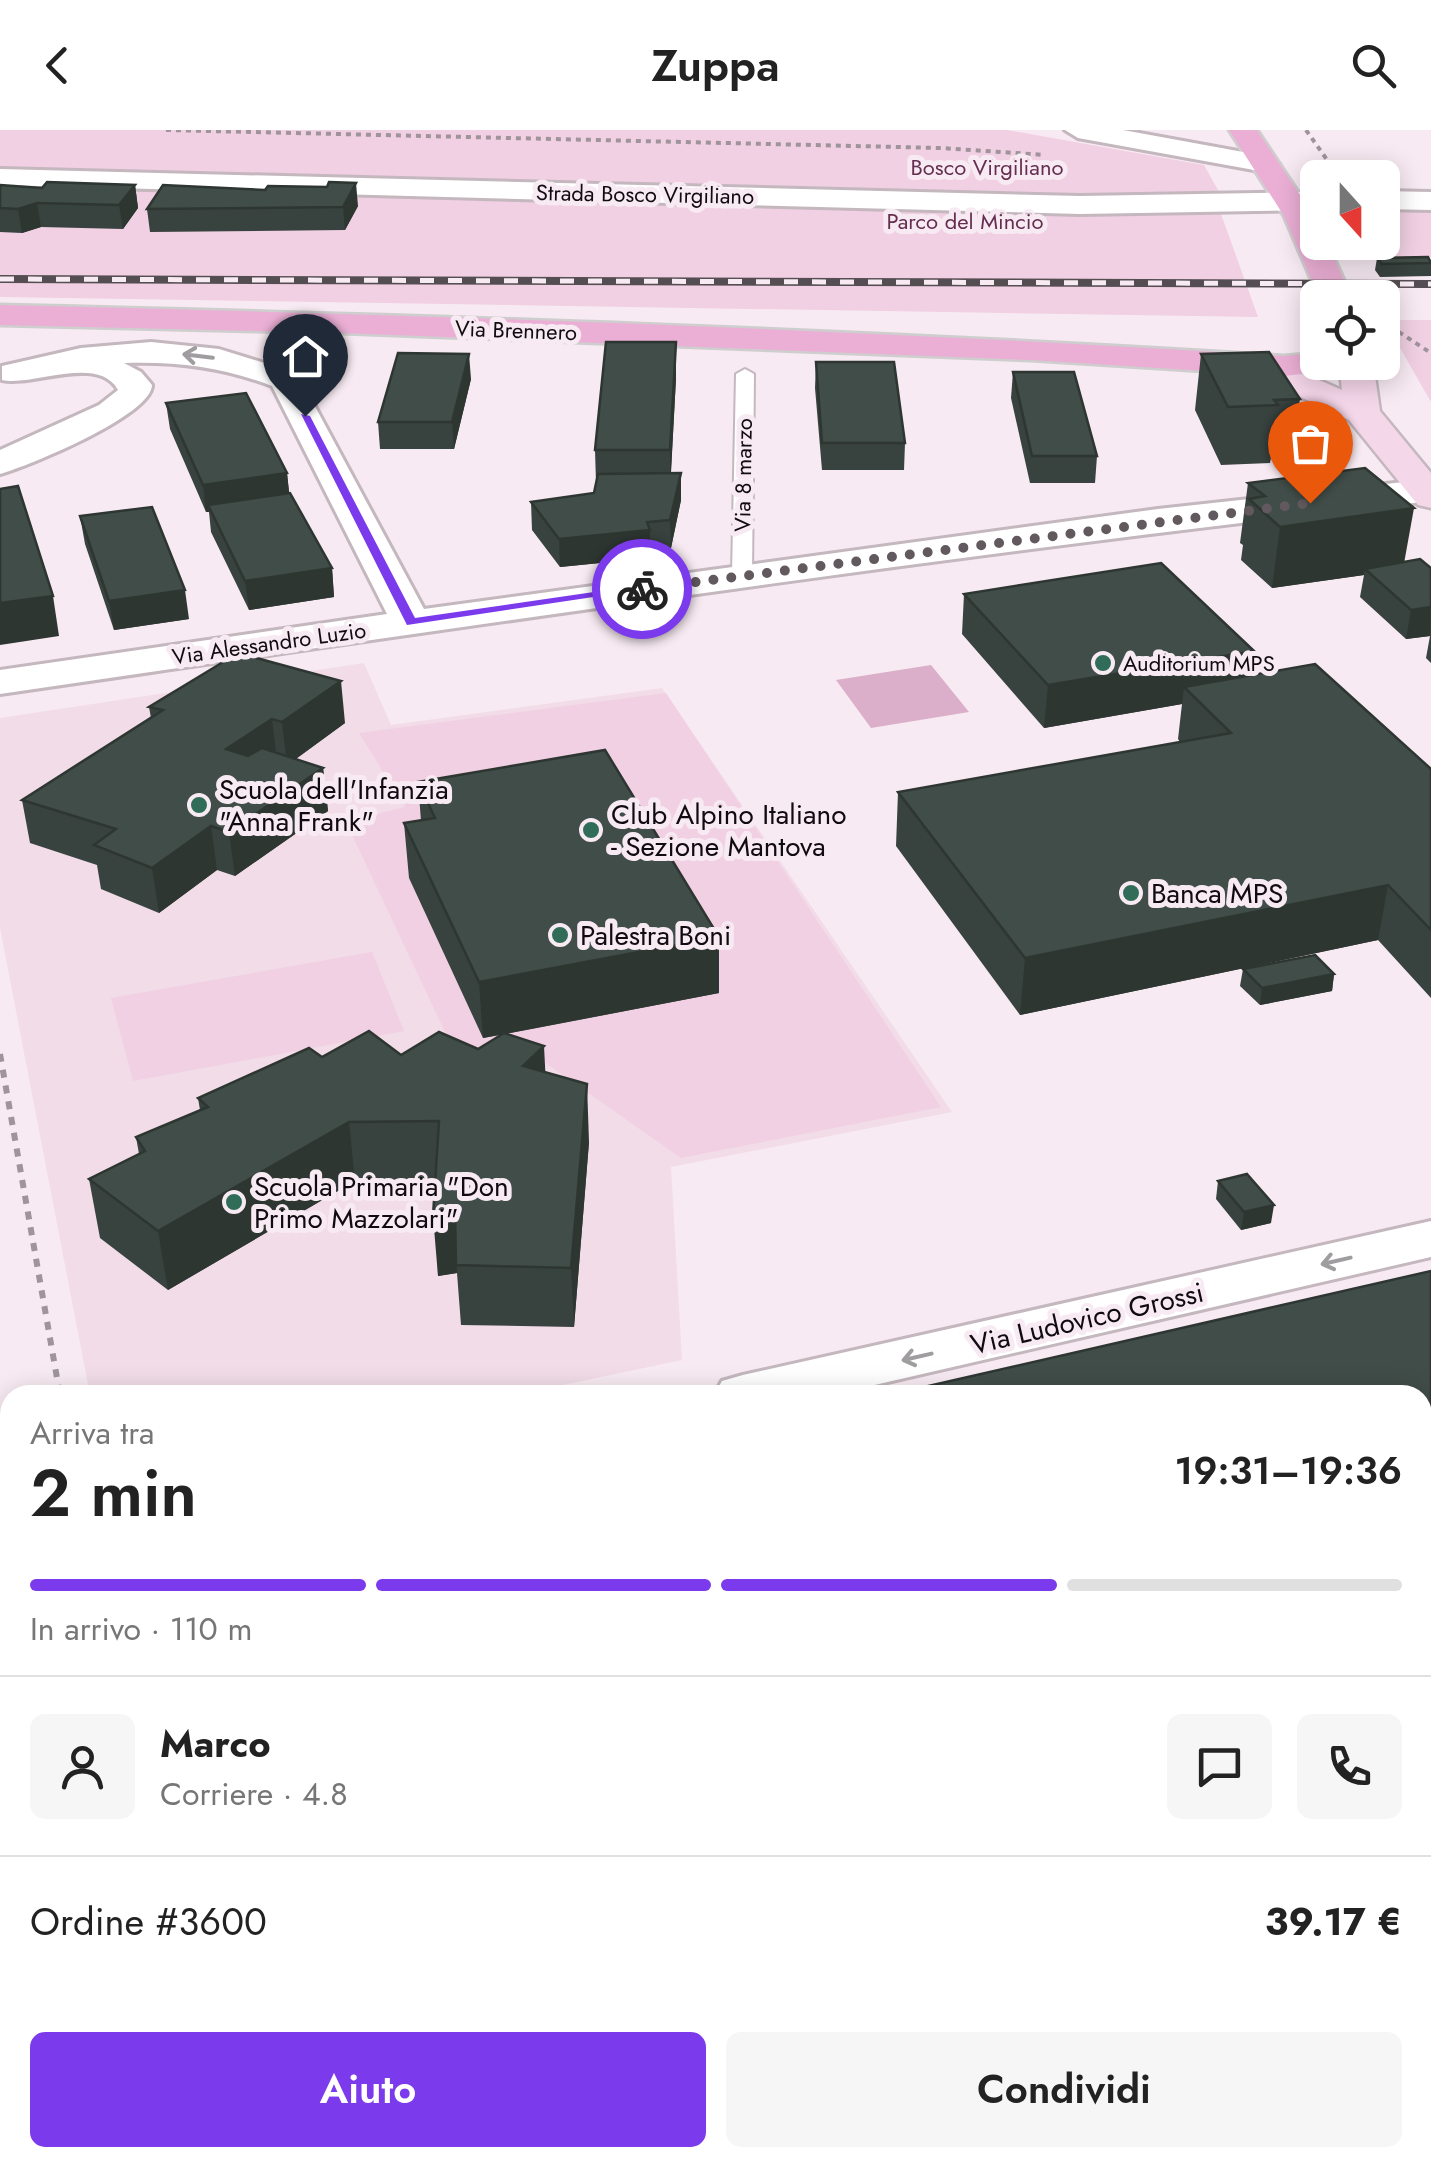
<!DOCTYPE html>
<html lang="it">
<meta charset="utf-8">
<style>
body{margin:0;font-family:Jost,sans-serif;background:#f6f6f6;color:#222;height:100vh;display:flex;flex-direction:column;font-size:38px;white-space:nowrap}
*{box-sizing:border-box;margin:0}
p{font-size:32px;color:#767676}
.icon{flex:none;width:55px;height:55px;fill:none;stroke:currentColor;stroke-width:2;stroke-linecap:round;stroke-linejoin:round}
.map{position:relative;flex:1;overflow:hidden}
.side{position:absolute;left:0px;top:1255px;width:1432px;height:782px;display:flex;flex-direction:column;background:#fff;border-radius:30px 30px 0 0;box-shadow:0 5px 25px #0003}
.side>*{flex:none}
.needle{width:65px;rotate:159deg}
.buttons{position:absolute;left:1300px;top:30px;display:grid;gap:20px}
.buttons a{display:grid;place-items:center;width:100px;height:100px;border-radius:15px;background:#fff;box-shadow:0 5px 25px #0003;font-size:50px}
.pin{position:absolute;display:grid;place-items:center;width:85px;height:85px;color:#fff;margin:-102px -42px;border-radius:50% 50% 50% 0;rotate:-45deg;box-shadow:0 0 10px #0007}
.pin .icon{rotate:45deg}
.courier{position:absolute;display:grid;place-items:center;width:100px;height:100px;margin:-50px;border:8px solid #7c3aed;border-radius:50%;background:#fff;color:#222;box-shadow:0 2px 12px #0007}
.overview em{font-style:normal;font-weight:600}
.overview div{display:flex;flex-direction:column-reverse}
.overview{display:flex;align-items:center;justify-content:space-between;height:170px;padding:0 30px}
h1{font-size:65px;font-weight:600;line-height:75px}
.bar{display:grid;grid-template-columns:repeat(4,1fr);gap:15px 10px;align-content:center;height:120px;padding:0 30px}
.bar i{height:12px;border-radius:8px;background:#e0e0e0}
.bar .on{background:#7c3aed}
.bar p{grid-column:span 4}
.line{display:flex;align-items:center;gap:25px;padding:0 30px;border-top:2px solid #e0e0e0}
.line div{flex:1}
.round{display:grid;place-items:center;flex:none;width:105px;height:105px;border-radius:15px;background:#f6f6f6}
.action{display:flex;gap:20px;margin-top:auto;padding:20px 30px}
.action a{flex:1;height:115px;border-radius:15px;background:#7c3aed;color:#fff;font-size:40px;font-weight:600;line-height:115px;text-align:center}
.action a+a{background:#f6f6f6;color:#222}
header{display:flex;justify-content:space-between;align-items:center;height:130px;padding:0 30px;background:#fff;font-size:45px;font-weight:600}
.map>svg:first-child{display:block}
.built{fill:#f1dce8}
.green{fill:#f1d0e3}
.water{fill:#dbafc9}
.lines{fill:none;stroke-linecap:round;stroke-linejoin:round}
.lane-casing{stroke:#c4b7be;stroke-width:4}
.street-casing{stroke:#c4b7be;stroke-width:6}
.secondary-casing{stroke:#c4b7be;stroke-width:5}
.primary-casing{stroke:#cfcecf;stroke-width:5}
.path-far1{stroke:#9e949a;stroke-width:4;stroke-dasharray:5 5;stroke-linecap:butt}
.path{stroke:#9e949a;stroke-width:6;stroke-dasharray:8 8;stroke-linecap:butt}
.lane{fill:#fff;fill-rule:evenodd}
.street{fill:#fff;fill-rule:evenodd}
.secondary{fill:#f5d7ea;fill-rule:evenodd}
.primary{fill:#ebafd5;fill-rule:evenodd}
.rail-casing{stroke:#544d51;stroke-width:8}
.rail{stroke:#f8eaf2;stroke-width:5;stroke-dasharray:14;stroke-linecap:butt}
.wall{fill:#38423e}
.shaded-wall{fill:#2e3632}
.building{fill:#414d48;stroke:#2e3632;stroke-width:2.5}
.oneway{stroke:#9f9d9f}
.route{fill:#7c3aed}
.done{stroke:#61595e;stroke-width:10;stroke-dasharray:0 18}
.poi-dot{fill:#306c58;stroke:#f8eaf2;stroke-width:4}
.labels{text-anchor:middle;stroke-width:10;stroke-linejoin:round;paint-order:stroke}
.far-park-label{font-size:22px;fill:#652e51;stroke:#f8eaf2}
.far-street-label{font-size:22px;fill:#100b0e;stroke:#f8eaf2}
.far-poi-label{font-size:22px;fill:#100b0e;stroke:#f8eaf2;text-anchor:start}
.poi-label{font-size:28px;fill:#100b0e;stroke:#f8eaf2;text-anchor:start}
.street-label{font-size:28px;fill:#100b0e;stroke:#f8eaf2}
</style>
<header><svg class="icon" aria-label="back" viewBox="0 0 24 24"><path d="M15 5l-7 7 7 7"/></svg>Zuppa<svg class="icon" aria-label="search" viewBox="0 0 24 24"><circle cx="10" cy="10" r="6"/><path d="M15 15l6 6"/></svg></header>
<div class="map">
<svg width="1431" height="2036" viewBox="0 0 1431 2036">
<rect width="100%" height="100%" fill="#f8eaf2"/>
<polygon class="built" points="364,533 391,595 662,558 952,982 671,1037 682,1230 515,1265 90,1265 0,798 0,588"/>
<g class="green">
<polygon points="0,0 1007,0 1204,35 1223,69 1216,70 1258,187 0,167"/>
<polygon points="1391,79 1431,79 1431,127 1362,127 1354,113 1382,112 1383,81"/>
<polygon points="1384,190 1431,190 1431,272"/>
<polygon points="666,563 941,977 681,1028 534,925 471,957 346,692 405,677 359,603"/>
<polygon points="372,822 404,901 133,951 111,868"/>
</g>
<polygon class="water" points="931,535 969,582 871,598 836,550"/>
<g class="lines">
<defs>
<polygon id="lane" points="745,239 754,244 752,445 742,451 732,445 736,244"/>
<g id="street">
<polygon points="1065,0 1123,0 1265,26 1279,34 1265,42 1078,8"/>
<polygon points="0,39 1080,66 1318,62 1318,80 1080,84 0,55"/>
<polygon points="1382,61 1431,62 1431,80 1382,79"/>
<path d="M151 212 219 219 297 243 424 479 1158 379 1431 349V371C952 424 476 495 0 564V540L387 484 272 256C223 237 176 231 124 233L141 242 152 255C152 285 29 336 0 344V320L99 275 118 260C98 224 32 257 2 250V236L81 218Z"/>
<polygon points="1431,1091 1431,1127 831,1265 714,1265 722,1251 743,1245"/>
<polygon points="0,1287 10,1290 10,1392 0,1389"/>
<polygon points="10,1405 10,1451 0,1454 0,1408"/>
<polygon points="79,2028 157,2028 159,2036 81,2036"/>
<rect x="695" y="2028" width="78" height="8"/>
</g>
<polygon id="secondary" points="1214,226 1310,246 1342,260 1339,232 1373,232 1380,281 1431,343 1431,378 1418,375 1349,290 1288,261 1202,243 1197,236 1202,229"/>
<g id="primary">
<polygon points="1229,0 1257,0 1314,86 1318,112 1327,112 1352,168 1319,168 1284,86"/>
<path d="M0 175C428 185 856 199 1284 226L1318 223V232H1349L1344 239 1284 246 1031 230 342 203 0 195Z"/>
</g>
</defs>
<use href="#lane" class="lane-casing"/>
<use href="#street" class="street-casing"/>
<use href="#secondary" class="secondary-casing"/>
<use href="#primary" class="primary-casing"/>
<g class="path-far1">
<polyline points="166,0 941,18 1045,25"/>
<polyline points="1306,0 1330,34"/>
<polyline points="1382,191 1431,223"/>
</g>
<polyline class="path" points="0,924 60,1265"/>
<use href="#lane" class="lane"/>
<use href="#street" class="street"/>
<use href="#secondary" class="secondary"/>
<use href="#primary" class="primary"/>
<defs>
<polyline id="rail" points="0,149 1431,154"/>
</defs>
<use href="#rail" class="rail-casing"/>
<use href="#rail" class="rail"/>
</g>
<g class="wall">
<polygon points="0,55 42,58 135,55 138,78 123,99 41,97 22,103 0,102"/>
<polygon points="358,76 345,100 150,102 147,79"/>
<polygon points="1377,128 1431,130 1431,146 1380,147 1375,140"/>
<polygon points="676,212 676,248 671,343 681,343 681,370 671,418 650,419 650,428 560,437 532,400 531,372 594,363 596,353 595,320"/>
<polygon points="1201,224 1300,269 1291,327 1271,328 1270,333 1221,335 1195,280"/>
<polygon points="816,232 905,313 904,340 822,340 815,258"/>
<polygon points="1013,242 1097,326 1095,353 1030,353 1011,268"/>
<polygon points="471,249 454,319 380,319 378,292"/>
<polygon points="166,273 287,343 289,363 332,438 334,467 249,480 211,402 209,382 206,382 170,299"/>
<polygon points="1248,353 1405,431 1431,438 1431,533 1426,528 1430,506 1406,509 1360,467 1364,445 1272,458 1241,430 1243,415 1240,413"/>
<polygon points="80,386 189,489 114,500 85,414"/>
<polygon points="964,464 1254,521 1251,545 1431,639 1431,868 1378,810 1020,885 896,716 898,662 1180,612 1178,609 1182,574 1044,598 962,504"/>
<polygon points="149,577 345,593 296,629 323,638 328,681 235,746 217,740 159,783 101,759 97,735 30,713 22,670 151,588"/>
<polygon points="418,652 719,863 506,904 545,942 589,1012 574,1197 461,1195 457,1143 438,1146 436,1050 355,1051 168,1160 100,1108 89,1049 139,1024 136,1007 200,980 198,968 322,927 401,925 478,919 500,905 483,908 409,748 404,693 421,691"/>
<polygon points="1243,839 1334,844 1332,861 1260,875 1240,856"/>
<polygon points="1218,1051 1271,1093 1241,1100 1216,1069"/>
<polygon points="1431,1141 1431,1547 1422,1546 1422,1265"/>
<polygon points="1422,1603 1431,1604 1431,1773 1422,1774"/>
<polygon points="849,2028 1004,2028 1005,2036 849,2036"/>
<polygon points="1219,2028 1422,2028 1431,2036 1220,2036"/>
</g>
<g class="shaded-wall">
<polygon points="356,53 358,76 345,100 343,77"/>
<polygon points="135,55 138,78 123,99 119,75"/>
<polygon points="37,73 41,97 22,103 18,79"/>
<polygon points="676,212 676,248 670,358 670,320"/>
<polygon points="469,224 471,249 454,319 452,292"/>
<polygon points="287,343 290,370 208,375 209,382 206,382 203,355"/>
<polygon points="681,343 681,370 671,418 670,390"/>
<polygon points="1414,378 1403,439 1365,439 1364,445 1272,458 1280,397"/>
<polygon points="650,400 650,428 560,437 559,409"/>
<polygon points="332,438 334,467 249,480 245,451"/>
<polygon points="185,460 189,489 114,500 109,471"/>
<polygon points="53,466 59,506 0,515 0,473"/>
<polygon points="1431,477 1430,506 1406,509 1411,480"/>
<polygon points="1254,521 1249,562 1184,557 1182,574 1044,598 1048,555"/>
<polygon points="341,551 345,593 287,635 282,592"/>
<polygon points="272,589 277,632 231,662 226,619"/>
<polygon points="323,638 328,681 235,746 229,702"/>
<polygon points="211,696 217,740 159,783 152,738"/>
<polygon points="1388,755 1378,810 1020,885 1025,828"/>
<polygon points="719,807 719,863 483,908 479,852"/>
<polygon points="1334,844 1332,861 1260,875 1262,858"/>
<polygon points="544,916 547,974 523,936"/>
<polygon points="587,954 589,1012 574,1197 571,1138"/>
<polygon points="349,992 355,1051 168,1160 158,1101"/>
<polygon points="1274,1075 1271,1093 1241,1100 1244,1082"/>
<polygon points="455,1083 457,1143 438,1146 433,1086"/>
<polygon points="455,2028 606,2028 606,2029 582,2036 456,2036"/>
</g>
<g class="building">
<polygon points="47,52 135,55 119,75 37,73 18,79 0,78 0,55 42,58"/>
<polygon points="329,52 356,53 343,77 147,79 163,55 265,60 268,56 327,57"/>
<polygon points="1428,127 1431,133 1382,134 1377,128"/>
<polygon points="606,212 676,212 670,320 595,320"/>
<polygon points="1269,222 1300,269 1274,270 1278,275 1228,277 1201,224"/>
<polygon points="398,223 469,224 452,292 378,292"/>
<polygon points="816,232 894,232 905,313 822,313"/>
<polygon points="1013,242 1074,242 1097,326 1032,326"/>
<polygon points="246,263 287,343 203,355 166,273"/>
<polygon points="1365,338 1414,378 1280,397 1249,369 1265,366 1248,353"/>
<polygon points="681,343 670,390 647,392 650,400 559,409 531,372 594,363 598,344"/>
<polygon points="18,356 53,466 0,473 0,359"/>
<polygon points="290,363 332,438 245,451 208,375"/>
<polygon points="152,377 185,460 109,471 80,386"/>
<polygon points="1420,429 1431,438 1431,477 1411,480 1365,439"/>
<polygon points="1161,433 1254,521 1048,555 964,464"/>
<polygon points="238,523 341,551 282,592 272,589 226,619 248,626 262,618 323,638 229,702 211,696 152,738 94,715 116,699 22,670 163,580 149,577"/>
<polygon points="1315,534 1431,639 1431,800 1388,755 1025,828 898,662 1231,603 1184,557"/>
<polygon points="605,620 719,807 479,852 404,693 435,688 418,652"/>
<polygon points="1315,825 1334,844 1262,858 1243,839"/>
<polygon points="369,901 401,925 439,902 478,919 504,903 544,916 523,936 587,954 571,1138 456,1135 455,1083 433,1086 439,991 349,992 158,1101 89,1049 145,1021 136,1007 208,977 198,968 309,918 322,927"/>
<polygon points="1247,1044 1274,1075 1244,1082 1218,1051"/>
<polygon points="1431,1141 1431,1463 1422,1428 1422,1314 1425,1314 1422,1307 1422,1265 889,1265"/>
<polygon points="1422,1603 1431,1604 1431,1724 1422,1724"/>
<polygon points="1422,1994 1431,2036 1243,2036 1242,2028 1422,2028"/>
<polygon points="244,2028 456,2028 458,2036 245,2036"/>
<polygon points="854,2028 1004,2028 1005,2036 854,2036"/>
</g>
<defs><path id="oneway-shaft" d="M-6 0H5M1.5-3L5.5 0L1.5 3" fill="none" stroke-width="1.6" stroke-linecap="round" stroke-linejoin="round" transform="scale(2.5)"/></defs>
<g class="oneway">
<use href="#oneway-shaft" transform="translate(198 226) rotate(-173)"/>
<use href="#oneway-shaft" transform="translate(1336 1131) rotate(167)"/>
<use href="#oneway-shaft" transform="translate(917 1227) rotate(167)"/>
</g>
<polygon class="route" points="301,284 310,286 415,488 642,455 647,459 407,495"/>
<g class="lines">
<polyline class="done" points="642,459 1310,373"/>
</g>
<g class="poi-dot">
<circle cx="1103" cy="533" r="10"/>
<circle cx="199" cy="675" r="10"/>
<circle cx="591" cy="700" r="10"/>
<circle cx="1131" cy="763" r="10"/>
<circle cx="560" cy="805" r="10"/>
<circle cx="234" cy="1072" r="10"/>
</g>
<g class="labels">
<g class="far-park-label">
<text x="987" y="45">Bosco Virgiliano</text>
<text x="965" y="99">Parco del Mincio</text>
</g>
<g class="far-street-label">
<text transform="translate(645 64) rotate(1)" y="8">Strada Bosco Virgiliano</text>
<text transform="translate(516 200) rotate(2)" y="8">Via Brennero</text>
<text transform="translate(743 345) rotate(-89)" y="8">Via 8 marzo</text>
<text transform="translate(269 513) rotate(-8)" y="8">Via Alessandro Luzio</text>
</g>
<g class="far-poi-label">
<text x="1123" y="541">Auditorium MPS</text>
</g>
<g class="poi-label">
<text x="219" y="669">Scuola dell'Infanzia<tspan x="219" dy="32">"Anna Frank"</tspan></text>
<text x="611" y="694">Club Alpino Italiano<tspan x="611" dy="32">- Sezione Mantova</tspan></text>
<text x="1151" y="773">Banca MPS</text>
<text x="580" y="815">Palestra Boni</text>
<text x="254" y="1066">Scuola Primaria "Don<tspan x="254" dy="32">Primo Mazzolari"</tspan></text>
</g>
<g class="street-label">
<text transform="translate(1087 1188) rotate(-13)" y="10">Via Ludovico Grossi</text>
</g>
</g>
</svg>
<div class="buttons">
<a><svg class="needle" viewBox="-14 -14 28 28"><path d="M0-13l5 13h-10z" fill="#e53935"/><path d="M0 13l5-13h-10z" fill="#767676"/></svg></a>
<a><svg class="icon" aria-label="locate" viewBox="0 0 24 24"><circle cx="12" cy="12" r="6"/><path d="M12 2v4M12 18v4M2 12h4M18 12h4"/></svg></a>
</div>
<div class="pin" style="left:1310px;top:373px;background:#ea580c"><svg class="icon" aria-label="bag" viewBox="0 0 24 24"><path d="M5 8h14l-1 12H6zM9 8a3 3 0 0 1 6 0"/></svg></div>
<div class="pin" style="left:305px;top:286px;background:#1f2937"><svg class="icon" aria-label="home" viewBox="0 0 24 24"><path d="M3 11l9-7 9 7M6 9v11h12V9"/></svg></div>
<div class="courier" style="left:642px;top:459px"><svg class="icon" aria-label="bike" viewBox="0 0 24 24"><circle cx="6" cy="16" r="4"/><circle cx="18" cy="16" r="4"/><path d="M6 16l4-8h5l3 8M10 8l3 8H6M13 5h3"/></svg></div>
<section class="side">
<div class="overview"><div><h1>2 min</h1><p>Arriva tra</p></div><em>19:31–19:36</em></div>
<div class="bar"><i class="on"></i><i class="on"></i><i class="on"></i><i></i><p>In arrivo · 110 m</p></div>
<div class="line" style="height:180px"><a class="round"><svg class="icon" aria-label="person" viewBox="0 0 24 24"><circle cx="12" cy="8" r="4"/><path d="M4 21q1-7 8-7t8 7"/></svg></a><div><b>Marco</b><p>Corriere · 4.8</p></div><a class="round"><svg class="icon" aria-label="chat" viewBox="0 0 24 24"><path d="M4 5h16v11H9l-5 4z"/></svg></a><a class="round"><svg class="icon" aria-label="phone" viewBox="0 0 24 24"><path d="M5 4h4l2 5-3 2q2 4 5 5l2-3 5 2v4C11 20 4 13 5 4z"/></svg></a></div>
<div class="line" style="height:130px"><div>Ordine #3600</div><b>39.17 €</b></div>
<div class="action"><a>Aiuto</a><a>Condividi</a></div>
</section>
</div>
